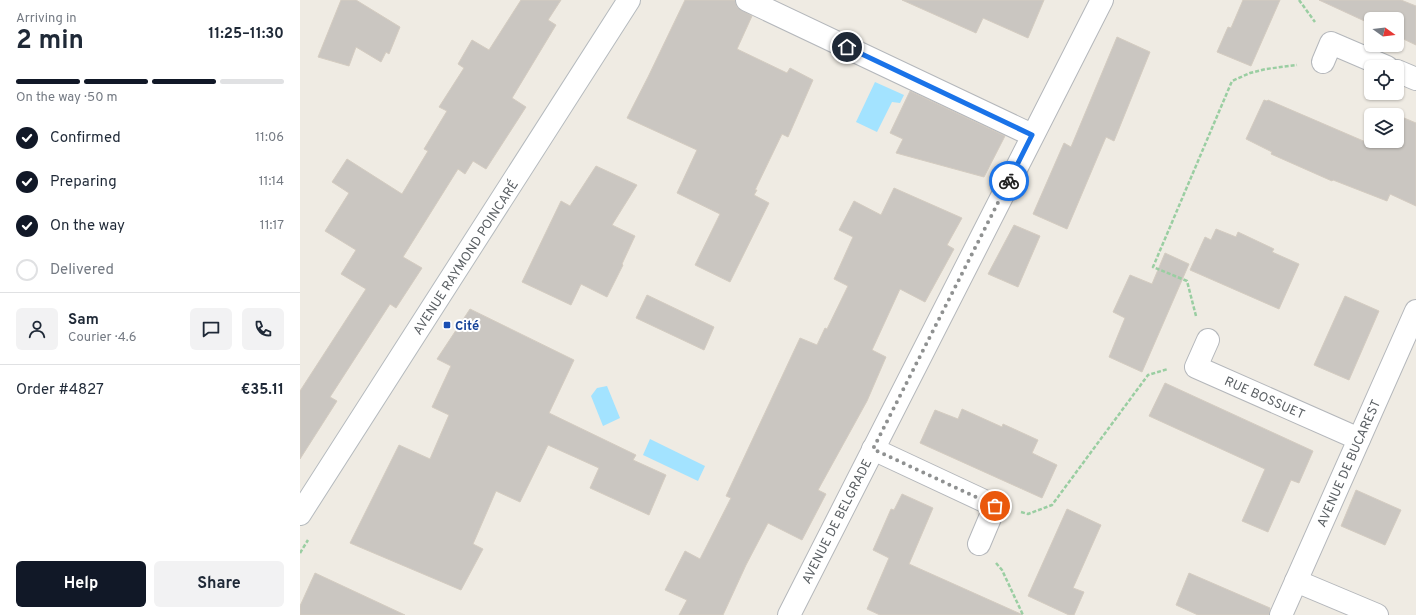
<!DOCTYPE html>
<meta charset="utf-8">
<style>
body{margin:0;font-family:Overpass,sans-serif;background:#f2f2f3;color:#1f2937;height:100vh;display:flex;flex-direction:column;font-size:15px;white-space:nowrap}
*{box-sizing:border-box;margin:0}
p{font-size:13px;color:#747a83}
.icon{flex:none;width:22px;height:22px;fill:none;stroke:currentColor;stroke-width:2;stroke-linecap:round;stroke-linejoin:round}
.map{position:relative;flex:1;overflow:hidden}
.panel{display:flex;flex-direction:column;background:#fff;width:300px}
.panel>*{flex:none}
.needle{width:26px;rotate:105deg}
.fabs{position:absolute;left:1064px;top:12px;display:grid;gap:8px}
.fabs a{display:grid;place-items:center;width:40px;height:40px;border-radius:6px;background:#fff;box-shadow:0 1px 3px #0004;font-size:20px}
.pin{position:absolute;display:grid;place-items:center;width:34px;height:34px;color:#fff;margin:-17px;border:2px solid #fff;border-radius:50%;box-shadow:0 1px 4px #0007}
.courier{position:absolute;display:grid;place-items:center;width:40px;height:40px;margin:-20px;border:3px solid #1a73e8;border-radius:50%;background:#fff;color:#222;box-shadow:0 1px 5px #0007}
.overview em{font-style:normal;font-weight:700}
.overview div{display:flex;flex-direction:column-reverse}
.overview{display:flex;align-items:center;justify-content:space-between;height:68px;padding:0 16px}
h1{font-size:26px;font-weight:700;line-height:30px}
.bar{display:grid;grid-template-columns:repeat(4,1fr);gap:6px 4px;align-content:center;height:48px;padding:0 16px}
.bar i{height:5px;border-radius:3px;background:#e0e1e3}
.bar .active{background:#111827}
.bar p{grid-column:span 4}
.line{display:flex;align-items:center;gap:10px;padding:0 16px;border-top:1px solid #e0e1e3}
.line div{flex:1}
.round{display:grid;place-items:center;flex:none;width:42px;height:42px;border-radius:6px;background:#f2f2f3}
ol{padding:0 16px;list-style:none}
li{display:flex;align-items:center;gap:12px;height:44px}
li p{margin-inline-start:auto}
li .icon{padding:4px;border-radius:50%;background:#111827;color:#fff;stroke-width:4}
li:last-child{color:#747a83}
li i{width:22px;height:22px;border:2px solid #e0e1e3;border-radius:50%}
.primary-button{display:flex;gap:8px;margin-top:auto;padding:8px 16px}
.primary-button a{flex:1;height:46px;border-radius:6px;background:#111827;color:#fff;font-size:16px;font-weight:700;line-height:46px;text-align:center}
.primary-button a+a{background:#f2f2f3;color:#1f2937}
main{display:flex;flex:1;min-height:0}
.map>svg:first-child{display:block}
.water{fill:#a3e3ff}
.building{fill:#cac6c1;stroke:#d4ccc1}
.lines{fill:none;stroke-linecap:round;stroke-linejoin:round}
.street-casing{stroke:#b4b7bb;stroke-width:24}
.secondary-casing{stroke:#b5babe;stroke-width:24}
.path{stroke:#9acea2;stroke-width:2.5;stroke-dasharray:4 2;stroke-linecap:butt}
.street{stroke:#fff;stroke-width:22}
.secondary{stroke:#fff;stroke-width:22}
.done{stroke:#8f9191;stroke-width:4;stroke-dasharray:0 7.2}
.route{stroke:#1a73e8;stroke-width:5}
.transit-dot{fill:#1a4fb4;stroke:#fff;stroke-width:1.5}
.labels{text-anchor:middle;stroke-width:4;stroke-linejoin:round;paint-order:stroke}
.street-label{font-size:13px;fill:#5c6165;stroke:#fff}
.transit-label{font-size:13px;font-weight:bold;fill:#164399;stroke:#fff;text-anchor:start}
</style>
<main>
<section class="panel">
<div class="overview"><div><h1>2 min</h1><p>Arriving in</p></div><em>11:25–11:30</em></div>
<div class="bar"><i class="active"></i><i class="active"></i><i class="active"></i><i></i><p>On the way · 50 m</p></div>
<ol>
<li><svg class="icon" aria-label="check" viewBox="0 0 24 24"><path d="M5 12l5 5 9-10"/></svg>Confirmed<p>11:06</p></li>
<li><svg class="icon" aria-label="check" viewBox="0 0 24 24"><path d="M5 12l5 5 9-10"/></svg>Preparing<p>11:14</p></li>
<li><svg class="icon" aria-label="check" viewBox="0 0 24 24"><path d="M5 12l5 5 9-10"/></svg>On the way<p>11:17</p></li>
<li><i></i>Delivered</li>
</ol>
<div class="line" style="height:72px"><a class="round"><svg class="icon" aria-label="person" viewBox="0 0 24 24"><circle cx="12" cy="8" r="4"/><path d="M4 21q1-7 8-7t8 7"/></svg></a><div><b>Sam</b><p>Courier · 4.6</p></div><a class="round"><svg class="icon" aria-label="chat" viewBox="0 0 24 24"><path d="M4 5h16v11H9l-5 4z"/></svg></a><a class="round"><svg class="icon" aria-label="phone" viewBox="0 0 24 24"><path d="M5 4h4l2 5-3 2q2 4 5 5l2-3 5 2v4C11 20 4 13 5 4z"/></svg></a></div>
<div class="line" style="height:52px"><div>Order #4827</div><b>€35.11</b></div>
<div class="primary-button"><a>Help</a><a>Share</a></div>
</section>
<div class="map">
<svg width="1116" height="615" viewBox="0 0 1116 615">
<rect width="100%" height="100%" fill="#efebe3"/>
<g class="water">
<polygon points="575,82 604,95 600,103 592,102 577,132 556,122"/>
<polygon points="307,386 320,418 303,426 291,396 297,388"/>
<polygon points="350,439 405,466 398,481 343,455"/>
</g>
<g class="building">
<polygon points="41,0 56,0 100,27 89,54 86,52 81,62 56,47 49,66 18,57"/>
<polygon points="221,0 261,0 248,20 256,25 212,98 226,107 186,169 173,161 165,174 158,169 103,257 122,268 96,308 90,304 30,397 37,401 0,459 0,391 66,289 41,274 56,250 25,231 49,193 32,182 47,159 102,194 128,151 124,149 147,111 139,107 164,68 158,64 172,40 189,50"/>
<polygon points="385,0 435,0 437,7 452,16 437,49 487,73 490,68 513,80 488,137 482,134 455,190 457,190 454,195 469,203 430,282 395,265 420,214 377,193 397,150 327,118 348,77"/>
<polygon points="602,0 744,0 728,38 683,18 676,33"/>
<polygon points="943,0 980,0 951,66 917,52 928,27 931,28"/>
<polygon points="1019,0 1101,0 1116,6 1116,45 1097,36 1097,19 1071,19 1071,24"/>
<polygon points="817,37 850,52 814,141 806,137 767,229 733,214 764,143 771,147"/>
<polygon points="610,91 705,136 684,177 596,153 603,139 590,133"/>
<polygon points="964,100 967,101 968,100 1075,146 1077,141 1097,141 1097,115 1116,123 1116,206 1090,194 1087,201 1033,180 1032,181 971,154 972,152 946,139"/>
<polygon points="296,166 337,185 312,225 335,236 322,264 323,265 307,297 281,284 271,305 222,282 261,201 270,206"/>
<polygon points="594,188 662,218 647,245 654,249 625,302 600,289 572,350 586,357 567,401 518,490 526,494 502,540 468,523 446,565 423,615 379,615 387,600 365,590 385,551 400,559 431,498 426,496 500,338 517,345 525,328 527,329 548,286 534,279 553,237 539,230 554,201 581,215"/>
<polygon points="714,225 740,236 718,287 688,274"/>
<polygon points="916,229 936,237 938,232 974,249 972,252 999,264 979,309 890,270 905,237 911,240"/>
<polygon points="865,253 889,264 842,372 809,357 825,318 813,312 830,275 852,284"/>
<polygon points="347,295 414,327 404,350 336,318"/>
<polygon points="1045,296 1079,311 1049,380 1014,365"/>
<polygon points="170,309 274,360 249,413 336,455 333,460 366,475 349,515 290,488 299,468 248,445 220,502 196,491 173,544 183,549 161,590 50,543 99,445 130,459 149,415 132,407 151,366 137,359"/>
<polygon points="865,383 1013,451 999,483 991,480 968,532 942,521 965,469 849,416"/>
<polygon points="662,409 702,427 703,424 738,440 732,453 757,465 742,498 620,443 635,410 658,419"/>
<polygon points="1056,490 1101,510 1085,545 1041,526"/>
<polygon points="602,494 633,508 609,564 723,615 580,615 567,609 589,558 573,550 591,509 594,510"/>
<polygon points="767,509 801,525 773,588 784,592 774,615 769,615 728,596"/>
<polygon points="15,573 105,615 0,615 0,606"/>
<polygon points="889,573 970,608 969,615 898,615 876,605"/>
</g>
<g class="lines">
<defs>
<g id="street">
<polyline points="447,0 732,135"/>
<polyline points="1023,62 1031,43 1087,67"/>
<polyline points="1097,71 1116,79"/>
<polyline points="908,340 896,367 1059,439"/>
<polyline points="573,449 695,506 679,544"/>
<polyline points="996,581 1077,615"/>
<polyline points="489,615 802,0"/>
<polyline points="981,615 1116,311"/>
</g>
<polyline id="secondary" points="0,514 329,0"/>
</defs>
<use href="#street" class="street-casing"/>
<use href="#secondary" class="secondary-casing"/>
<g class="path">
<polyline points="999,0 1015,22"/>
<polyline points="896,316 887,281 853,267 932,81 950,73 966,69 997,65"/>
<polyline points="721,512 728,514 752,505 848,375 868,369"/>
<polyline points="0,553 8,540"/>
<polyline points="696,563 702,570 723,615"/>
</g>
<use href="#street" class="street"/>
<use href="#secondary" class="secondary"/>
</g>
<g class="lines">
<polyline class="done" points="695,506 573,449 709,181"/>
<polyline class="route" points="547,47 732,135 709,181"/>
</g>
<rect class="transit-dot" x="143" y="321" width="8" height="8" rx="2"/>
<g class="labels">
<g class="street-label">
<text transform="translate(165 257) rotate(-57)" y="5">AVENUE RAYMOND POINCARÉ</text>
<text transform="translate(965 397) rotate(24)" y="5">RUE BOSSUET</text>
<text transform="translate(1048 463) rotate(-66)" y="5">AVENUE DE BUCAREST</text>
<text transform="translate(536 521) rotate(-63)" y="5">AVENUE DE BELGRADE</text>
</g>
<g class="transit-label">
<text x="155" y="330">Cité</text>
</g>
</g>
</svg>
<div class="fabs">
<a><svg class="needle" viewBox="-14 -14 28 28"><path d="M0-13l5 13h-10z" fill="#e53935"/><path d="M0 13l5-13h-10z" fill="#747a83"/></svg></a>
<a><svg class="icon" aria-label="locate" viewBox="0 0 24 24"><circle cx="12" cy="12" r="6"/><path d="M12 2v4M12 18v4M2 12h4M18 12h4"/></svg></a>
<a><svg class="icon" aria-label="layers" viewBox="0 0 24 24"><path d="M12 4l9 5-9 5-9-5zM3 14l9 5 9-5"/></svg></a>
</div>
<div class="pin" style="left:695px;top:506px;background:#ea580c"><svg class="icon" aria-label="bag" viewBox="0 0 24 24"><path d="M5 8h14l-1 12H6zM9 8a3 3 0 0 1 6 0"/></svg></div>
<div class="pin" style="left:547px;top:47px;background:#1f2937"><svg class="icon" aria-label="home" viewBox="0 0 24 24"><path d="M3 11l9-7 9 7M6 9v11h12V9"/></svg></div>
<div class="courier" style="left:709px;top:181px"><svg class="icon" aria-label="bike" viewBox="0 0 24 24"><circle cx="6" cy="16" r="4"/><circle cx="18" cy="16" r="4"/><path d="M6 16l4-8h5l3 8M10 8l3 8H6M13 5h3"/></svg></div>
</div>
</main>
